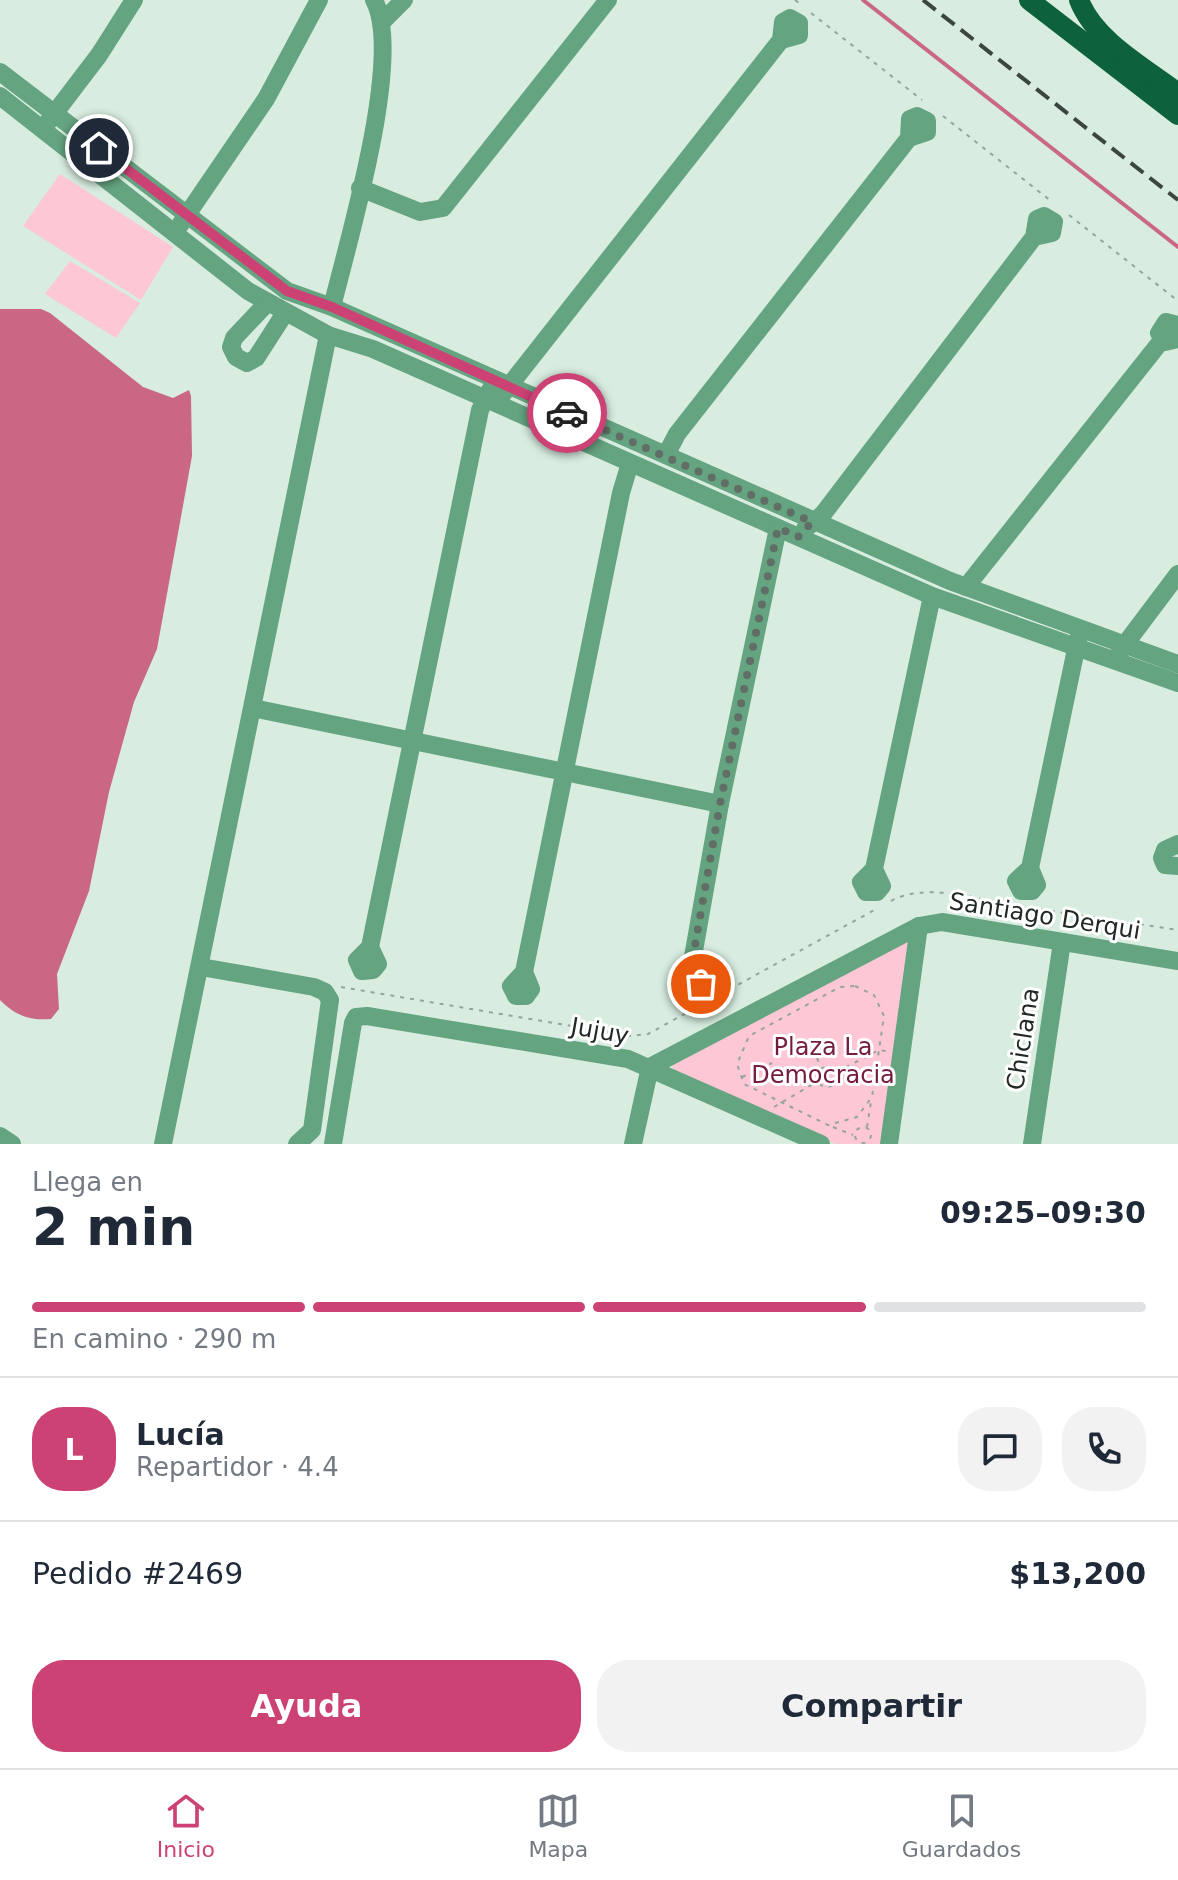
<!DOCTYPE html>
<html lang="es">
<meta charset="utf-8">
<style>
body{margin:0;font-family:"DejaVu Sans",sans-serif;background:#f2f2f3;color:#1f2937;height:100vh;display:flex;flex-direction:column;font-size:30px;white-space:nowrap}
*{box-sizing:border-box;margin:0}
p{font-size:26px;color:#747a83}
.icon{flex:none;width:44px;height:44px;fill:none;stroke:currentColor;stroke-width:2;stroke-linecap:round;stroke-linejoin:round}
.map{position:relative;height:1144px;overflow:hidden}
.sheet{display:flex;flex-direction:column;background:#fff;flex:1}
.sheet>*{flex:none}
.pin{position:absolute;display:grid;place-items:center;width:68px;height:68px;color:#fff;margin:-34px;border:4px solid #fff;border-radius:50%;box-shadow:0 2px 8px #0007}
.courier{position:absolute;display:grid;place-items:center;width:80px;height:80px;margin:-40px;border:6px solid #cd4275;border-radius:50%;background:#fff;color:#222;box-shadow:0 2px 10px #0007}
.head em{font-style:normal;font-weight:700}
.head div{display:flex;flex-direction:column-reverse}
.head{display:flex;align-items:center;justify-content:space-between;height:136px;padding:0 32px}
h1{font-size:52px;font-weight:700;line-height:60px}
.bar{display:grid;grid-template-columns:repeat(4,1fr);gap:12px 8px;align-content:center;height:96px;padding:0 32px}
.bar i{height:10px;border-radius:6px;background:#e0e1e3}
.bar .selected{background:#cd4275}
.bar p{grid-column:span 4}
.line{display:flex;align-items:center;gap:20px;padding:0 32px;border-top:2px solid #e0e1e3}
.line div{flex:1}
.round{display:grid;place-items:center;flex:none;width:84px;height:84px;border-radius:32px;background:#f2f2f3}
.primary-button{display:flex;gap:16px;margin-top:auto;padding:16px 32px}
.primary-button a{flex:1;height:92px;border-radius:32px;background:#cd4275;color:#fff;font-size:32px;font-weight:700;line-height:92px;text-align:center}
.primary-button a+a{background:#f2f2f3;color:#1f2937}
.menu{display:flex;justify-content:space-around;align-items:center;height:112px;border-top:2px solid #e0e1e3;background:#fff;font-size:22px;color:#747a83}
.menu a{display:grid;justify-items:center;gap:4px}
.menu .selected{color:#cd4275}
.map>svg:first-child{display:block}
.green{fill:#fdc7d5}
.water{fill:#c96785}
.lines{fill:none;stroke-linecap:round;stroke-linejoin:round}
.stream{stroke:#c96785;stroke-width:4}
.path{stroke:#95a59b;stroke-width:2;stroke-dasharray:4 6;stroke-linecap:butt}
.minor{stroke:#65a481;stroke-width:18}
.major{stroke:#0d613d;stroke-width:20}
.rail{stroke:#3c4640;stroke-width:4;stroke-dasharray:16 8;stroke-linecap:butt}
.done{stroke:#616e66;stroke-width:8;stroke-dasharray:0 14.4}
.route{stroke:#cd4275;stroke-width:10}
.labels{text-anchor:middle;stroke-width:6;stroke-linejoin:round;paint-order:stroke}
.street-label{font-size:24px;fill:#212924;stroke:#fff}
.park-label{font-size:24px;fill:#751b3e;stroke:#fff}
</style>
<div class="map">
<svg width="1178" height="1144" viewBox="0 0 1178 1144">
<rect width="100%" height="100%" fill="#d8ede0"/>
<g class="green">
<polygon points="60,174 173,247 141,300 23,226"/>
<polygon points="70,261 140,303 116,338 45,294"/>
<polygon points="908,939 884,1144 835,1144 673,1069 672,1063"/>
</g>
<path class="water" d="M0 309H41L50 313 143 387 173 398 189 390 191 396 192 456 157 649 134 702 109 792 89 891 57 974 59 1009 51 1019C29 1021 15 1015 0 1000Z"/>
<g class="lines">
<polyline class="stream" points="863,0 1178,247"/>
<g class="path">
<polyline points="795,0 803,6"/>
<polyline points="811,13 922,100"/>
<polyline points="943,116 1051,201"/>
<polyline points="1069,215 1178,301"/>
<path d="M891 901C926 882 975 899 1013 905"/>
<polyline points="1031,908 1178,930"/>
<polygon points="855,986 874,995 884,1016 872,1097 857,1117 828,1125 744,1084 737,1064 749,1036 840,987"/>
<polyline points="341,987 631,1036 648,1034 699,1006"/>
<polyline points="712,999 878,908"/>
<polyline points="817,1058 821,1067"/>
<circle cx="827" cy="1077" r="10"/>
<polyline points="837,1072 879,1050 886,1051"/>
<polyline points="742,1077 772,1063"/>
<polyline points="774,1107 818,1081"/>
<circle cx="863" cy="1135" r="8"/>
<polyline points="833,1127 853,1135"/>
<polyline points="867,1127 871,1102"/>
</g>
<g class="minor">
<polyline points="383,21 404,0"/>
<polyline points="0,72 287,291 332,307 950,581 1178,664"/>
<polyline points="0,96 248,291 328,335 373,349 932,596 1178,683"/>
<polyline points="48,122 99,55 134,0"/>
<polyline points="360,188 420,212 443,208 608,0"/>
<polyline points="180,225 266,99 319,0"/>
<polyline points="267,303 234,338 231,347 236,357 247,363 256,358 285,313"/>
<path d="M332 307C348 241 404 56 374 0"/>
<polyline points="1178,325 1166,322 1159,333 1165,342 1178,339"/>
<polyline points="502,395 781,40 799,35 799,23 790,18 783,22 781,40"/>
<polyline points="666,455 677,434 909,138 910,119 917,116 927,121 927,132 909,138"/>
<polyline points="805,529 823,514 1034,237 1037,219 1044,216 1054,222 1052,233 1034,237"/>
<polyline points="966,587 1162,340"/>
<polyline points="1120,651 1178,574"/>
<polyline points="253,708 720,804"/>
<polyline points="1178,844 1165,850 1162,858 1165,865 1178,866"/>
<polyline points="1030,868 1037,885 1032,891 1021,891 1016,881 1030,868 1079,635"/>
<polyline points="874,869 882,886 877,892 866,892 861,882 874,869 932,596"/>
<polyline points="370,947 378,964 373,970 362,971 357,960 370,947 480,410 490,390"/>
<polyline points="201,967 314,987 325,992 330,1000 312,1130 297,1144"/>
<polyline points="691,968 701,984 697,991 686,992 680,983 691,968 720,804 778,528"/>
<polyline points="524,972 531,989 526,996 516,996 511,986 524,972 621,493 630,463"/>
<polyline points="0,1136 12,1144"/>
<polyline points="163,1144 328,335"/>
<polyline points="333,1144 353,1023 356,1017 367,1016 628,1059 821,1144"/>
<polyline points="633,1144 650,1067 919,926 942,922 1178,961"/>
<polyline points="889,1144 919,926"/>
<polyline points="1032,1144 1062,942"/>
</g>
<g class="major">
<polyline points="1029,0 1178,115"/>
<path d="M1079 0C1095 41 1144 67 1178 93"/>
</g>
<polyline class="rail" points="923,0 1178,200"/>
</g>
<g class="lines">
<polyline class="done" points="567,413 812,522 798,537 778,528 720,804 691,968 701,984"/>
<polyline class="route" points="99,148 287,291 332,307 567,413"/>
</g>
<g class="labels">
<g class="street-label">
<text transform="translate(1045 916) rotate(9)" y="8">Santiago Derqui</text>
<text transform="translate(600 1031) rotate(10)" y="8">Jujuy</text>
<text transform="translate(1023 1039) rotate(-81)" y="8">Chiclana</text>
</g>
<g class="park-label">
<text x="823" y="1055">Plaza La<tspan x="823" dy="28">Democracia</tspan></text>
</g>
</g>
</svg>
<div class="pin" style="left:701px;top:984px;background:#ea580c"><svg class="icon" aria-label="bag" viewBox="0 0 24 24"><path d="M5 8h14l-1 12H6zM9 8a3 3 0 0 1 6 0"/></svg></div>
<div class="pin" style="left:99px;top:148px;background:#1f2937"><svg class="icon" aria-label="home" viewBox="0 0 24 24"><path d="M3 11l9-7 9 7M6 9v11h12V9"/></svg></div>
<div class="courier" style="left:567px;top:413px"><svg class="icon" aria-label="car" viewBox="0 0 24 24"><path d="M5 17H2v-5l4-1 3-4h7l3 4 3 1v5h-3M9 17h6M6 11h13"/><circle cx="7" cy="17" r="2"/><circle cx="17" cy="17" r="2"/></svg></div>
</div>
<section class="sheet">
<div class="head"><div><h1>2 min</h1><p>Llega en</p></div><em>09:25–09:30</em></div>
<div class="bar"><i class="selected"></i><i class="selected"></i><i class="selected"></i><i></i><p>En camino · 290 m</p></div>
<div class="line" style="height:144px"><b class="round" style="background:#cd4275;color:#fff">L</b><div><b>Lucía</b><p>Repartidor · 4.4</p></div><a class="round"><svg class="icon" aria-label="chat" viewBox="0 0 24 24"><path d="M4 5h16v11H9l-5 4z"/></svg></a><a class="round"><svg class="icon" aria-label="phone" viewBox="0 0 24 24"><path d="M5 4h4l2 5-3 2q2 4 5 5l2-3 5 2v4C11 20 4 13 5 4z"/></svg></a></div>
<div class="line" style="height:104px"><div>Pedido #2469</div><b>$13,200</b></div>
<div class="primary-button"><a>Ayuda</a><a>Compartir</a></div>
</section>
<nav class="menu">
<a class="selected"><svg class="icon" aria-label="home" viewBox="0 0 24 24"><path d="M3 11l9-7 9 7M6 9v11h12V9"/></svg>Inicio</a>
<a><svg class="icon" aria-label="map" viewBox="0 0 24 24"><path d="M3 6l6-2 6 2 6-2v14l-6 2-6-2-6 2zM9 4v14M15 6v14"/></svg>Mapa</a>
<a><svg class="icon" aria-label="saved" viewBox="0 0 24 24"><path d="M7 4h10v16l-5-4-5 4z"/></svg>Guardados</a>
</nav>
